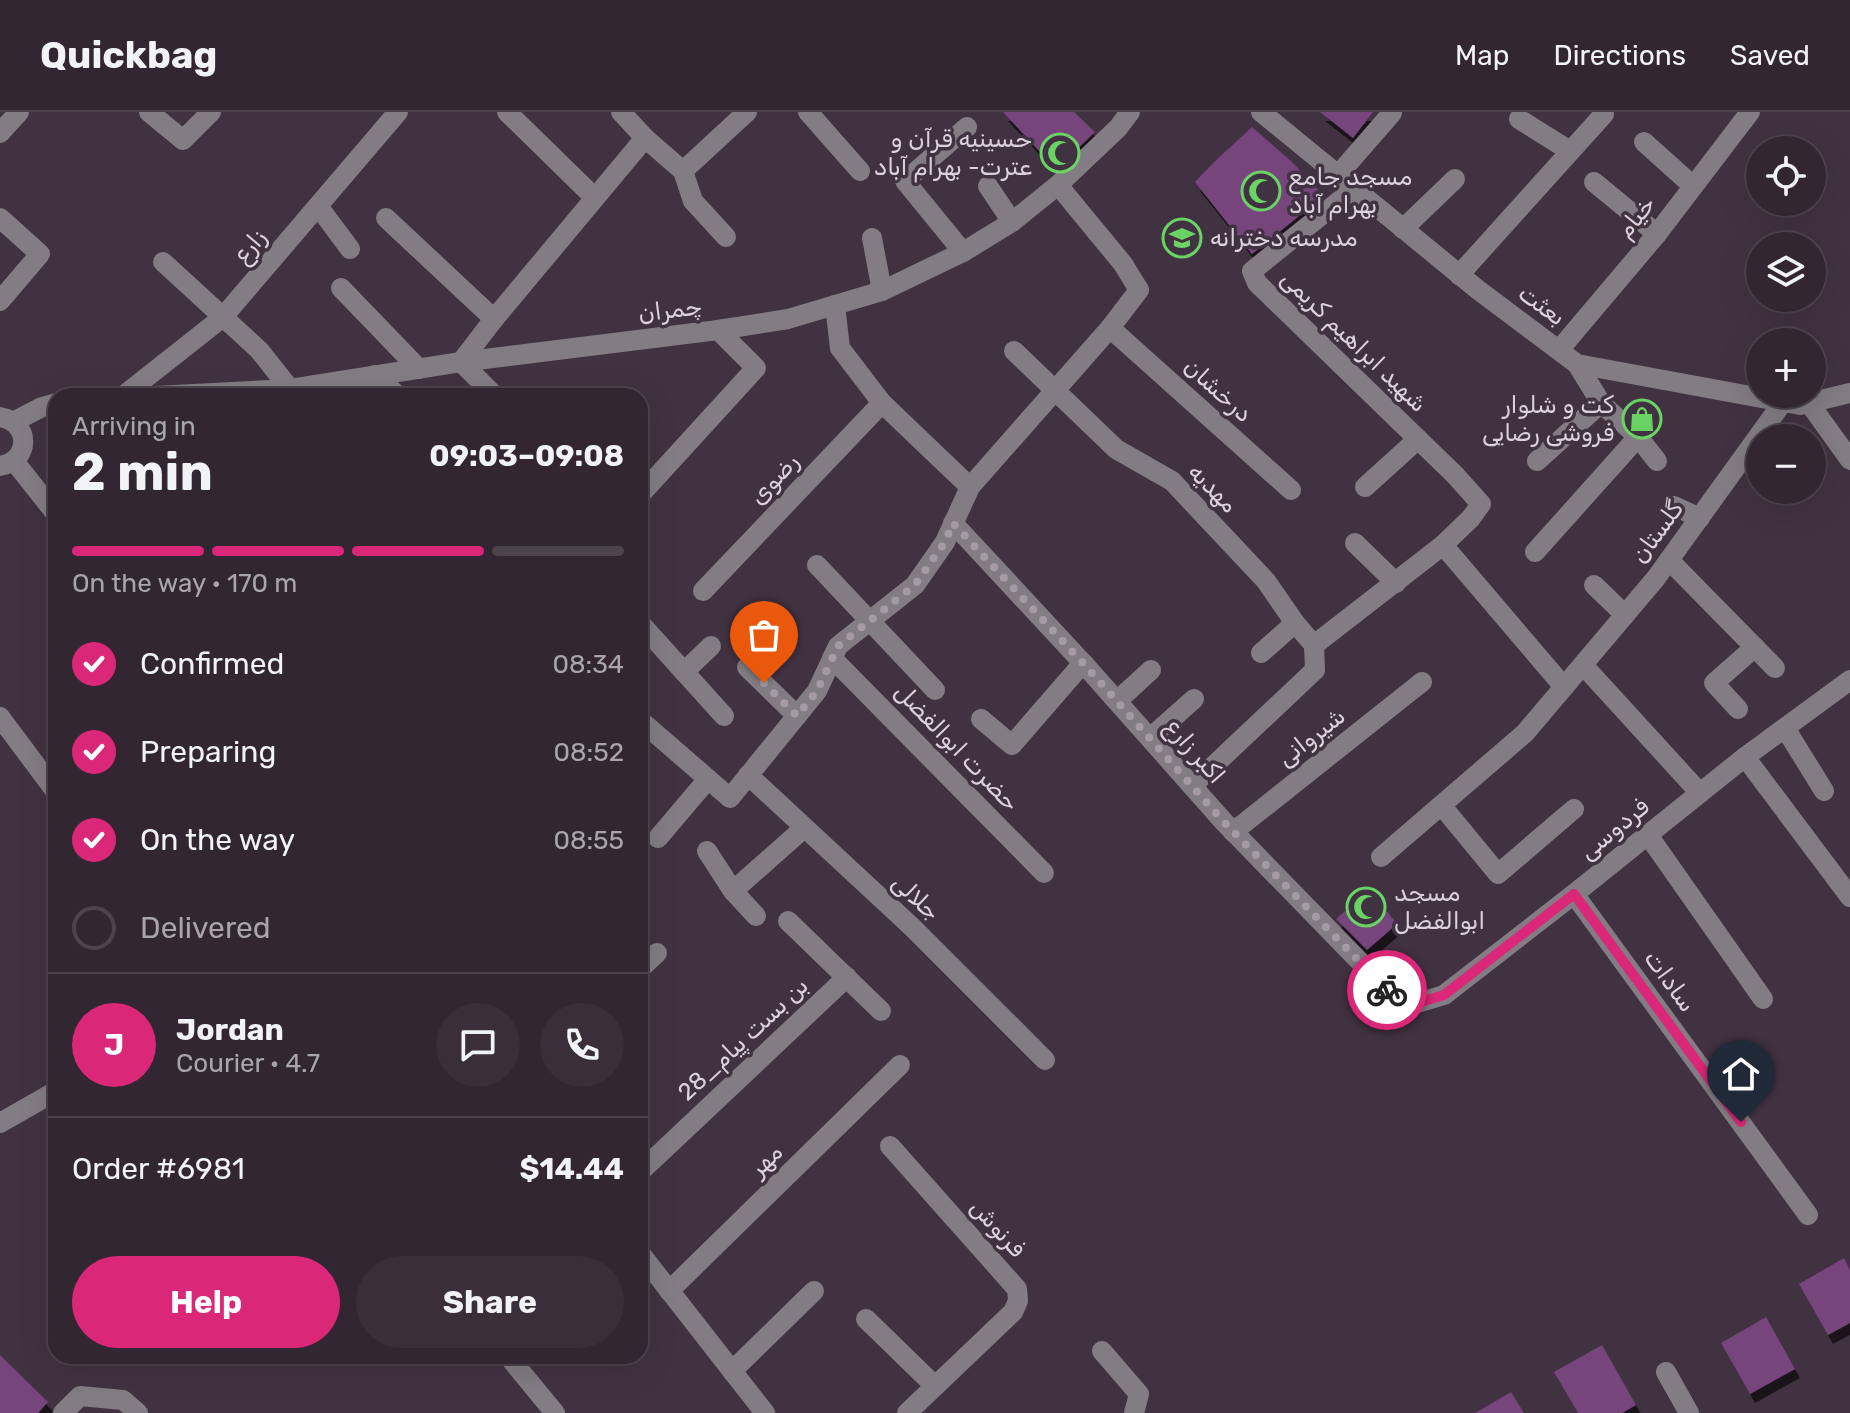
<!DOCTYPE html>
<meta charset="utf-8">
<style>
body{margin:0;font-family:Rubik,"Noto Sans Arabic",sans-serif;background:#392e3a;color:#f1f3f6;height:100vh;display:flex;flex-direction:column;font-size:30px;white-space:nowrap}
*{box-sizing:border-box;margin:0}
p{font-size:26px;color:#a8a5ac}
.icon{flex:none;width:44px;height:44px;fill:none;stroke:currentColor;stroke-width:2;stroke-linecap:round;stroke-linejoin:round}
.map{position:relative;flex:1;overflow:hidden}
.panel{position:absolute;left:48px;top:276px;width:600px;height:976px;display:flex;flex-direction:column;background:#312632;border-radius:24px;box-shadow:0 8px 32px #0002,0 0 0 2px #4c434d}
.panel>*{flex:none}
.fabs{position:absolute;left:1746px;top:24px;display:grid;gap:16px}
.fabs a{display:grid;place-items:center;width:80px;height:80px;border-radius:50%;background:#312632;box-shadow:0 8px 32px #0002,0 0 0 2px #4c434d;font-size:40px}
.pin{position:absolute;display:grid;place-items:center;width:68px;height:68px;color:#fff;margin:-82px -34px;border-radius:50% 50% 50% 0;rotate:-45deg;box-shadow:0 0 8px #0007}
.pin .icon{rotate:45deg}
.courier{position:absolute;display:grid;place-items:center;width:80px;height:80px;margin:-40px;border:6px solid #db2777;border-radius:50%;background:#fff;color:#222;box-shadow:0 2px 10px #0007}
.headline em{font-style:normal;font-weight:700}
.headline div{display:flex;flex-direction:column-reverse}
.headline{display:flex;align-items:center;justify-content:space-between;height:136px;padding:0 24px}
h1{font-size:52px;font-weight:700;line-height:60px}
.bar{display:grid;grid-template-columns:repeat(4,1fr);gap:12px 8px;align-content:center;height:96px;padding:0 24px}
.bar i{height:10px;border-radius:6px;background:#4c434d}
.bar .current{background:#db2777}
.bar p{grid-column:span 4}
.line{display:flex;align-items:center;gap:20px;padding:0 24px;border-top:2px solid #4c434d}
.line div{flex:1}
.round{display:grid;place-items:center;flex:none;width:84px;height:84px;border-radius:42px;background:#392e3a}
ol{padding:0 24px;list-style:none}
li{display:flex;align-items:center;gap:24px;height:88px}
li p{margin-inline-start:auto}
li .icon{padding:8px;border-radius:50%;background:#db2777;color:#fff;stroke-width:4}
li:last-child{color:#a8a5ac}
li i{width:44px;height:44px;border:4px solid #4c434d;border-radius:50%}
.action{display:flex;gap:16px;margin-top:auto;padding:16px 24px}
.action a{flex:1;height:92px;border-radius:48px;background:#db2777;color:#fff;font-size:32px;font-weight:700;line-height:92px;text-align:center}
.action a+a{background:#392e3a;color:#f1f3f6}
header{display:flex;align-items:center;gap:48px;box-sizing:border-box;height:112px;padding:0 40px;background:#312632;border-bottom:2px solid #4c434d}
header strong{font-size:38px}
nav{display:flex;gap:44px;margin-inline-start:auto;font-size:28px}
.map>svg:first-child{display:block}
.building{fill:#75447b;filter:url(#shadow)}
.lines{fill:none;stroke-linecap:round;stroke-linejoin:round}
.minor{stroke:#837c84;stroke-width:20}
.done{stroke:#a69aa7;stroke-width:8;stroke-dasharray:0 14.4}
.route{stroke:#db2777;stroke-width:10}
.labels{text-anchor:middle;stroke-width:7;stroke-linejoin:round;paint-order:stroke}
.poi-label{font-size:24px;fill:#dcd2dd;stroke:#413242;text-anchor:start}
.street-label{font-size:24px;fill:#dcd2dd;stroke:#413242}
</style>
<header>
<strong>Quickbag</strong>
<nav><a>Map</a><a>Directions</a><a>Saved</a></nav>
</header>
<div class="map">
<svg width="1850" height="1301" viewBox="0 0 1850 1301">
<defs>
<filter id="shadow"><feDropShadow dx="5" dy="9" stdDeviation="0" flood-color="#0009"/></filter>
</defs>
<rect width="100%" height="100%" fill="#413242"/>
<g class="building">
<polygon points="1003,0 1074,0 1095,20 1056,57"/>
<polygon points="1320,0 1373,0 1353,26"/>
<polygon points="1252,15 1291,49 1324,84 1252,142 1195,70 1213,51"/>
<polygon points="1370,778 1397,812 1367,838 1336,807"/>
<polygon points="1844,1146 1850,1158 1850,1211 1828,1223 1799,1172"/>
<polygon points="1766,1205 1795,1257 1750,1282 1721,1231"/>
<polygon points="1602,1233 1636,1293 1622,1301 1578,1301 1554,1260"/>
<polygon points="0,1243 48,1290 38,1301 0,1301"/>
<polygon points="1511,1280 1524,1301 1475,1301"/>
</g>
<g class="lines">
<g class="minor">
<polyline points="149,0 183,28 211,0"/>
<polyline points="507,0 595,86"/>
<polyline points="621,0 645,26 683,59 693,89 726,125"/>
<polyline points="808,0 860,59"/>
<polyline points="1261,0 1477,177 1577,252 1800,293 1850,281"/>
<polyline points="1519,7 1570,39"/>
<polyline points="0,21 19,0"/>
<polyline points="1644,30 1693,74"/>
<polyline points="683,59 747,0"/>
<polyline points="1338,63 1392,1"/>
<polyline points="1594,70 1657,122"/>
<polyline points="988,74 1012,110"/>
<polyline points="318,94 350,137"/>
<polyline points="0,106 40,142 0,189"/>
<polyline points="386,106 494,207"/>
<polyline points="1403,117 1455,67"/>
<polyline points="872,126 882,179"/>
<polyline points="963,140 905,69 967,15"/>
<polyline points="163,150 259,238 290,277 292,284"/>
<polyline points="1459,163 1604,2"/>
<polyline points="341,176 419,257"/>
<polyline points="835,193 840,236 882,291 970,375"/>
<polyline points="1110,216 1291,378"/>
<polyline points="1559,238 1657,122 1750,0"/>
<polyline points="1014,239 1116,337 1172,369 1266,469 1295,511 1314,533"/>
<polyline points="1577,252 1601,291 1638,325 1657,349"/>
<polyline points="375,263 398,284"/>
<polyline points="123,284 223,205 398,0"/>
<polyline points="155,284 290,277 461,250 718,218 788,207 882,179 963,140 1012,110 1058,73 1118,16 1130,0"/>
<polyline points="495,284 461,250 494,207 645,26"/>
<polyline points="1809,291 1850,348"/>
<path d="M0 305C31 310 31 349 0 354"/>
<polyline points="13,310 42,295 56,291"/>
<polyline points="14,349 56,402"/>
<polyline points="1537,349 1601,291"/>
<polyline points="1365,375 1418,327"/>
<polyline points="640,383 756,256 718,218"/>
<polyline points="1674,394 1700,406"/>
<polyline points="953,411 1083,551 1224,710 1404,895 1444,883 1574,782 1745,645 1850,568"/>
<polyline points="1355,431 1396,471"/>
<polyline points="1443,433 1564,575"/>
<polyline points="1535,440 1638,325"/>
<polyline points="1669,448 1775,556"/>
<polyline points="817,453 935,578"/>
<polyline points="1594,473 1625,503"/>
<polyline points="703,479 882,291"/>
<polyline points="640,511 724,604"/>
<polyline points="1314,533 1443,433 1471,406 1481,392 1455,363 1257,171 1252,159 1354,77"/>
<polyline points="1261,541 1295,511"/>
<polyline points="832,546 1044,761"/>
<polyline points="1583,553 1700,681"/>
<polyline points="747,555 797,604"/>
<polyline points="684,560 711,534"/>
<polyline points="1117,589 1151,558"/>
<polyline points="1738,597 1714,571 1755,535"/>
<polyline points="0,605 56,680"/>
<polyline points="981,607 1012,633 1083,551"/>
<polyline points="640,608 730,686 817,579 838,534 915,473 945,430 970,375 1110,216 1139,178 1123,152 1058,73"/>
<polyline points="1785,616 1824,679"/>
<polyline points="1150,626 1194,587"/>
<polyline points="1745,645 1850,785"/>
<polyline points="748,663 912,815 1045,948"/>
<polyline points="1192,674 1315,558 1314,533"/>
<polyline points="1442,694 1498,762 1574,697"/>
<polyline points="1233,720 1422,570"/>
<polyline points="1648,723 1763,887"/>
<polyline points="658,726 708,667"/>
<polyline points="707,739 733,779 756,804"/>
<polyline points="1381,745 1525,621 1656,466 1783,290"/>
<polyline points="733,779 804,716"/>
<polyline points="1574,782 1808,1103"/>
<polyline points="788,809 881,899"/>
<polyline points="640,857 657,841"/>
<polyline points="0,1011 56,979"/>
<polyline points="890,1034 1017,1177 1018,1189 1013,1200 907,1301"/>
<polyline points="640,1060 847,865"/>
<polyline points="640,1141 765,1301"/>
<polyline points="669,1179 900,953"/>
<polyline points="866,1207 935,1274"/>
<polyline points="1102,1239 1139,1282 1134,1301"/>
<polyline points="508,1244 555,1301"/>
<polyline points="732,1259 814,1179"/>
<polyline points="1666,1260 1689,1301"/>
<polyline points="63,1301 80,1284 123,1288 138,1301"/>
</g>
</g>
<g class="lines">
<polyline class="done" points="764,571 797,604 817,579 838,534 915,473 945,430 953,411 1083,551 1224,710 1387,878"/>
<polyline class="route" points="1387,878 1404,895 1444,883 1574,782 1741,1010"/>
</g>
<defs>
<symbol id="mosque-ring" viewBox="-11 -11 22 22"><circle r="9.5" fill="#413242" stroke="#69d464" stroke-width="1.5"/><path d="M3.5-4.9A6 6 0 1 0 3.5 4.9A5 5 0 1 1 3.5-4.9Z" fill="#69d464"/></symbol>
<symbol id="school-ring" viewBox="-11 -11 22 22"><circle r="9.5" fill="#413242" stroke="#69d464" stroke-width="1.5"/><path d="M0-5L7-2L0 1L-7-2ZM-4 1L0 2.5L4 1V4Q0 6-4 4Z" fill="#69d464"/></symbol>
<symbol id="shop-ring" viewBox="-11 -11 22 22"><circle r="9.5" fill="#413242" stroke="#69d464" stroke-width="1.5"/><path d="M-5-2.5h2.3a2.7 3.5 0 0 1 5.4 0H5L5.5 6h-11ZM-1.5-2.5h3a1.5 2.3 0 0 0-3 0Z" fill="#69d464"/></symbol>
</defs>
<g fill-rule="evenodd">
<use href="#mosque-ring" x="1038" y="19" width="44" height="44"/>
<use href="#mosque-ring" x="1239" y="57" width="44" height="44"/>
<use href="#school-ring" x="1160" y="104" width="44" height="44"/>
<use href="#shop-ring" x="1620" y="285" width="44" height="44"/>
<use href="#mosque-ring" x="1344" y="773" width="44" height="44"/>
</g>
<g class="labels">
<g class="poi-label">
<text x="1032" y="35" text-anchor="end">حسینیه قرآن و<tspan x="1032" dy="28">عترت- بهرام آباد</tspan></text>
<text x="1289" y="73">مسجد جامع<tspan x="1289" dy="28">بهرام آباد</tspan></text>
<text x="1210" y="134">مدرسه دخترانه</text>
<text x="1614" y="301" text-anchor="end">کت و شلوار<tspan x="1614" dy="28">فروشی رضایی</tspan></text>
<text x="1394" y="789">مسجد<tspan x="1394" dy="28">ابوالفضل</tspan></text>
</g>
<g class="street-label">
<text transform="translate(1636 105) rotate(-51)" y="8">خیام</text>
<text transform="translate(250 134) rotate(-49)" y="8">زارع</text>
<text transform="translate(1542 193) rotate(36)" y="8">بعثت</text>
<text transform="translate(670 198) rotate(-7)" y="8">چمران</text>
<text transform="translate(1354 229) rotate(44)" y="8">شهید ابراهیم کریمی</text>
<text transform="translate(1218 278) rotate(42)" y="8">درخشان</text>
<text transform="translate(774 367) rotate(-47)" y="8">رضوی</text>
<text transform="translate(1213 376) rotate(45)" y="8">مهدیه</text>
<text transform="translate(1657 420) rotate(-54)" y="8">گلستان</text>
<text transform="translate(1311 625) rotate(-38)" y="8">شیروانی</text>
<text transform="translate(957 635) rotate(46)" y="8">حضرت ابوالفضل</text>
<text transform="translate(1195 639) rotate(49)" y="8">اکبر زارع</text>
<text transform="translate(1614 717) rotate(-39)" y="8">فردوسی</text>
<text transform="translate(916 785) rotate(43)" y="8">جلالی</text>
<text transform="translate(1670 869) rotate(54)" y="8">سادات</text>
<text transform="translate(743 927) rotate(-43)" y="8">بن بست پیام_28</text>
<text transform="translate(766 1048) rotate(-44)" y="8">مهر</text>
<text transform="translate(998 1116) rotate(48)" y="8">فرنوش</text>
</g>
</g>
</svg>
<div class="fabs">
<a><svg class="icon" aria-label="locate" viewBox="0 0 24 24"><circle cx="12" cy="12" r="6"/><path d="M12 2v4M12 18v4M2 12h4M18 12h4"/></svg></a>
<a><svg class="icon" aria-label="layers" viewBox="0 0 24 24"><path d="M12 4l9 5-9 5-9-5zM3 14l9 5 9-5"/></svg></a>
<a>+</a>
<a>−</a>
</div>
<div class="pin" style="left:764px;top:571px;background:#ea580c"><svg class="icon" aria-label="bag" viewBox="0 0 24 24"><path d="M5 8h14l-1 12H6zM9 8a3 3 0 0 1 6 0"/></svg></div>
<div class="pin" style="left:1741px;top:1010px;background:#1f2937"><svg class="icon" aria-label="home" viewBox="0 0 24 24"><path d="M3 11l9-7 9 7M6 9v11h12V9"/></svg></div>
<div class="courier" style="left:1387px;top:878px"><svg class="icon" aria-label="bike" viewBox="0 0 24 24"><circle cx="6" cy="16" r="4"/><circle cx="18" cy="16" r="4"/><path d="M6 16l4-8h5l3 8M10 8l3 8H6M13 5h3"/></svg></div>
<section class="panel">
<div class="headline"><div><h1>2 min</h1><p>Arriving in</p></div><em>09:03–09:08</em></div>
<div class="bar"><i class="current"></i><i class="current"></i><i class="current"></i><i></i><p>On the way · 170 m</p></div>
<ol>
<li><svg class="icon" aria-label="check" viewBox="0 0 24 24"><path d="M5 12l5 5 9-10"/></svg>Confirmed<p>08:34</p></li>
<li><svg class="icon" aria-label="check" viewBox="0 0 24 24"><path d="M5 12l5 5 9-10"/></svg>Preparing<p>08:52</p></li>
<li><svg class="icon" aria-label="check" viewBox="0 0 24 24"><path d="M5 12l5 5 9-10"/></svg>On the way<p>08:55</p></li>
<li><i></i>Delivered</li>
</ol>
<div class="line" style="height:144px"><b class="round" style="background:#db2777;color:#fff">J</b><div><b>Jordan</b><p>Courier · 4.7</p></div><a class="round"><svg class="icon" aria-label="chat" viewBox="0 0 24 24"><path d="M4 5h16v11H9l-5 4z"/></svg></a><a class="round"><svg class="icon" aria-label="phone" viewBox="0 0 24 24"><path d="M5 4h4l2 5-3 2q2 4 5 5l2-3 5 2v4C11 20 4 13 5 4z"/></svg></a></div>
<div class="line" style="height:104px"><div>Order #6981</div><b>$14.44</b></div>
<div class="action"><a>Help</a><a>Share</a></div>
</section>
</div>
